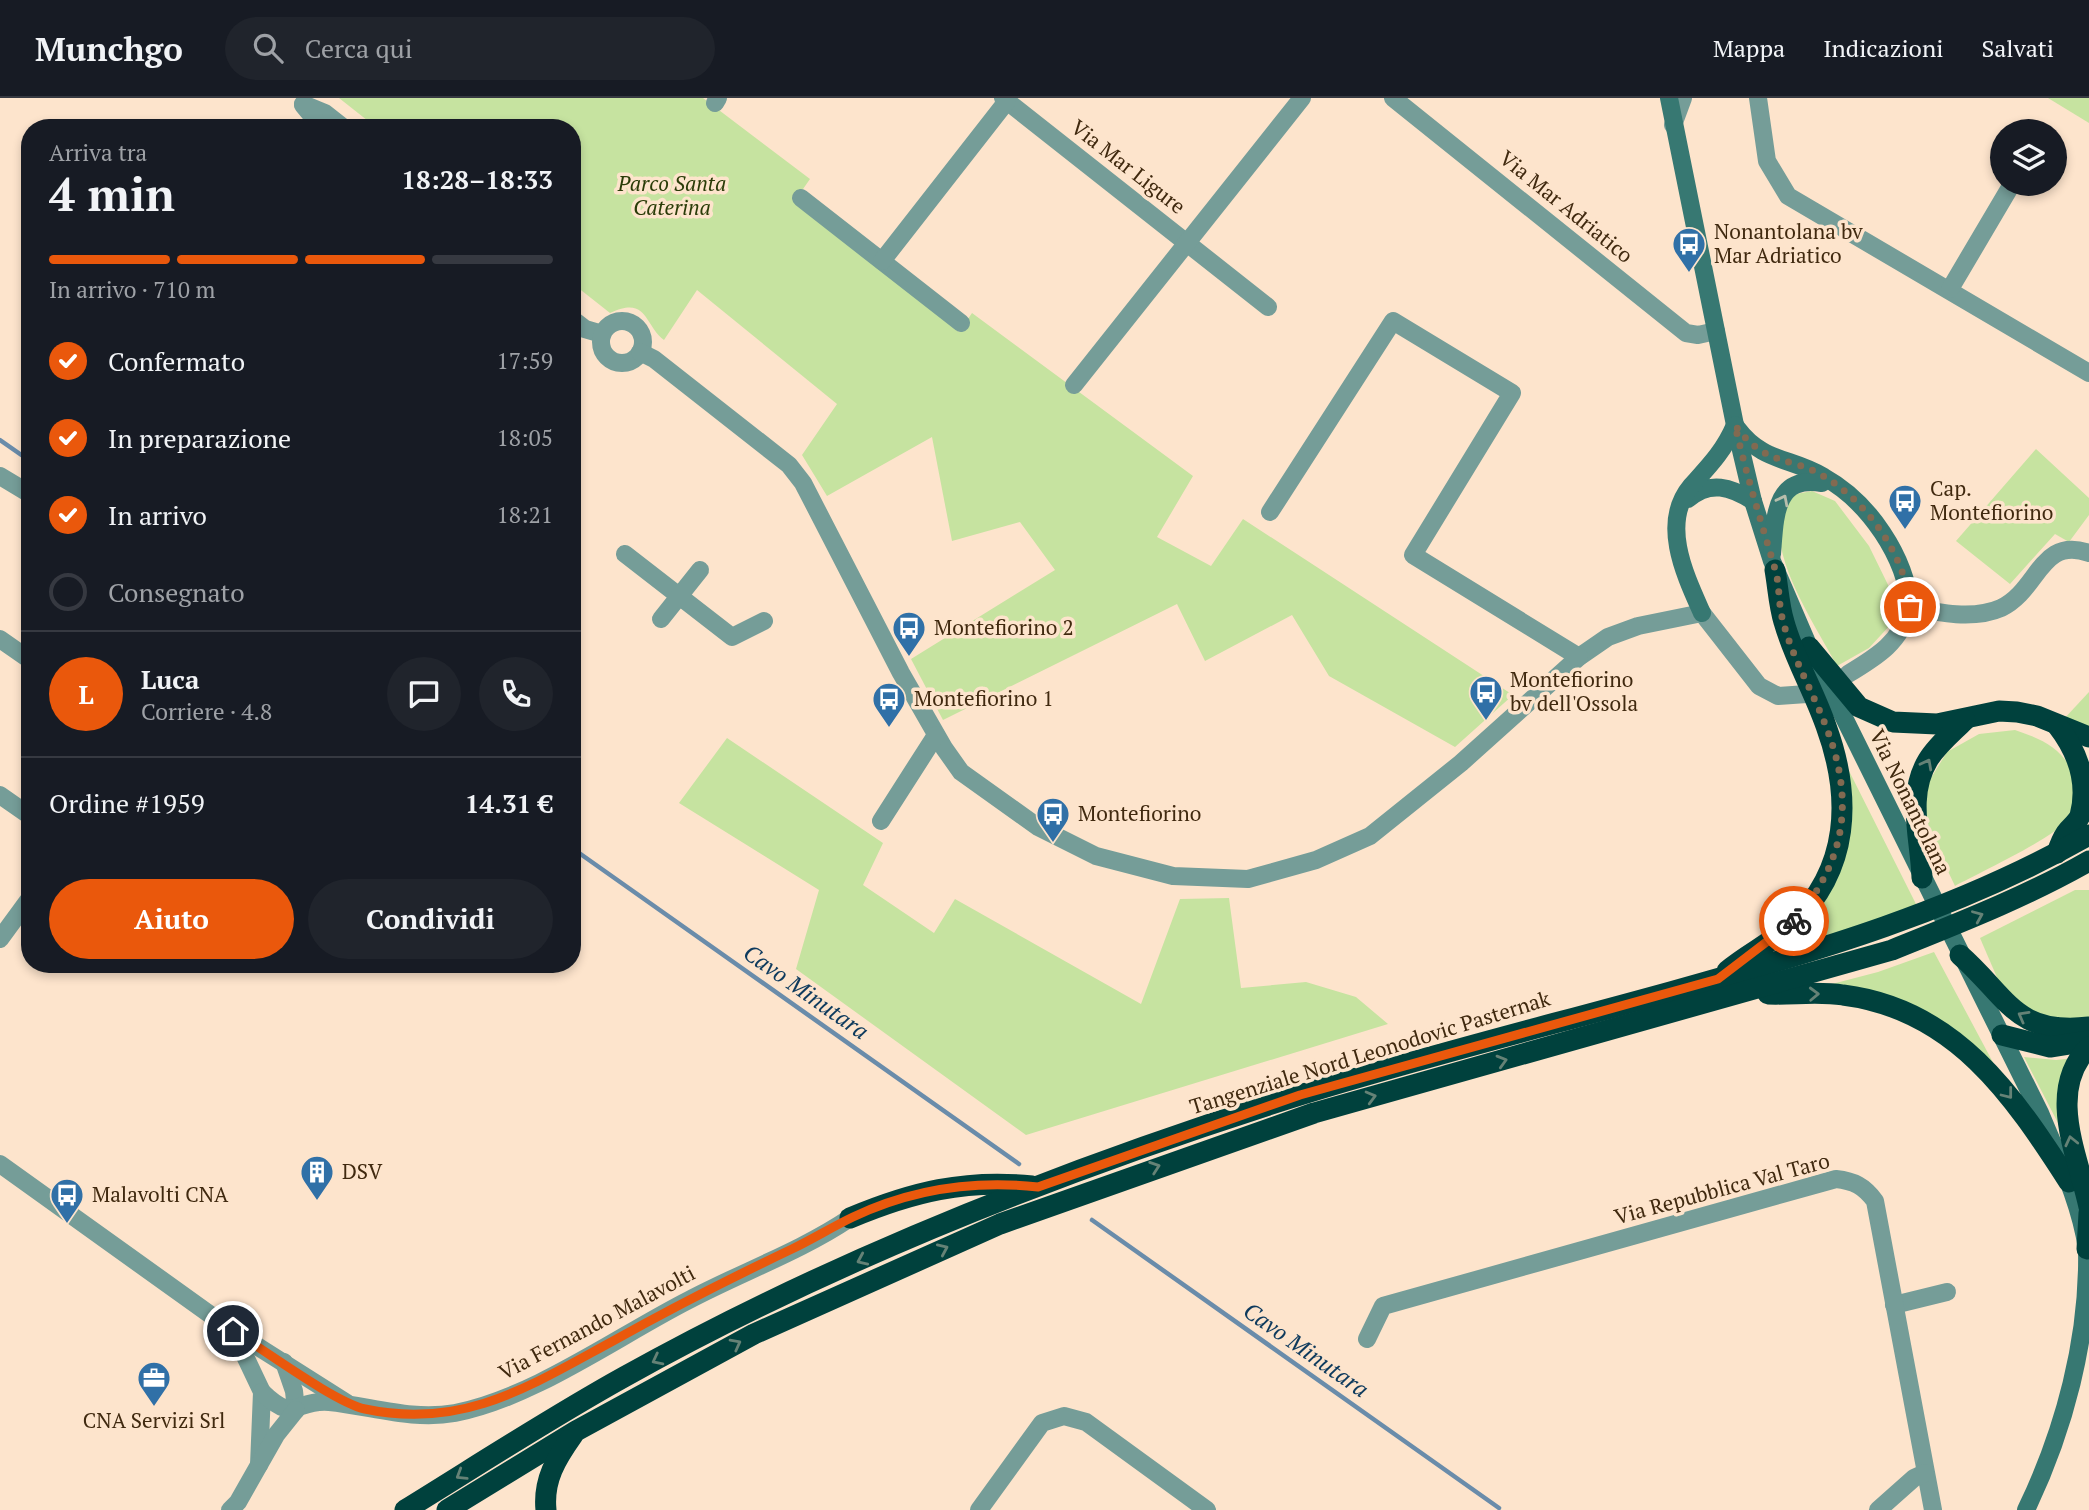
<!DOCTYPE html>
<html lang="it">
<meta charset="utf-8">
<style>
body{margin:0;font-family:"PT Serif",serif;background:#20242c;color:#f1f3f6;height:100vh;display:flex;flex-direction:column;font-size:26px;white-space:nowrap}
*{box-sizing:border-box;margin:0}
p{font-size:23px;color:#9ea1a6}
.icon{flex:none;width:38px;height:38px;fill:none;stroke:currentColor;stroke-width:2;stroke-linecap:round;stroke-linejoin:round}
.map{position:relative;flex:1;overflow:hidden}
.side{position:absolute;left:21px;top:21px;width:560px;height:854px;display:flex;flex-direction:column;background:#171b24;border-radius:28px;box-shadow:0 4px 10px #0003}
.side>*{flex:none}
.fabs{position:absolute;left:1990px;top:21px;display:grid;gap:14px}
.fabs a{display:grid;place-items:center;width:77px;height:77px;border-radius:50%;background:#171b24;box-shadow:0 4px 10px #0003;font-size:35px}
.pin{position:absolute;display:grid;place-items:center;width:60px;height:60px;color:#fff;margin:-30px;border:4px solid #fff;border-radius:50%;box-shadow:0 2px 7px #0007}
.courier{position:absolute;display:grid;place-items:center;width:70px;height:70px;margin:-35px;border:5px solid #ea580c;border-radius:50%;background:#fff;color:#222;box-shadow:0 2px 9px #0007}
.summary em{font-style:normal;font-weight:700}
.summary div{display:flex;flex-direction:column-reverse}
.summary{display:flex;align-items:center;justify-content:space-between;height:119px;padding:0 28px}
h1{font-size:46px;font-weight:700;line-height:52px}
.bar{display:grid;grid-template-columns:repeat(4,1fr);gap:10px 7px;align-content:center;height:84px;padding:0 28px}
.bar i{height:9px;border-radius:5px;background:#363941}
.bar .current{background:#ea580c}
.bar p{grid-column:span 4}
.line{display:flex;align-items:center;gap:18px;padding:0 28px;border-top:2px solid #363941}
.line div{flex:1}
.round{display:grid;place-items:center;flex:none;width:74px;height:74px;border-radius:37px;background:#20242c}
ol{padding:0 28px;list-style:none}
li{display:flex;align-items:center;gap:21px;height:77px}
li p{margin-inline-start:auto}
li .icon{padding:7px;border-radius:50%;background:#ea580c;color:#fff;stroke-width:4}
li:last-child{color:#9ea1a6}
li i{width:38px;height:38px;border:4px solid #363941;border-radius:50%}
.cta{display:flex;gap:14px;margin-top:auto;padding:14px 28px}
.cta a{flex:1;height:80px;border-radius:42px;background:#ea580c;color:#fff;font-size:28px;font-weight:700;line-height:80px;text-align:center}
.cta a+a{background:#20242c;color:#f1f3f6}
header{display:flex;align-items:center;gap:42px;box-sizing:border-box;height:98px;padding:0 35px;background:#171b24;border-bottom:2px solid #363941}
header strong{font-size:33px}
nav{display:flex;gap:38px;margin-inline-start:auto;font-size:24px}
.search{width:490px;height:63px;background:#20242c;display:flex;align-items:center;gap:18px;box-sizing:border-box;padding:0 24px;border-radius:38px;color:#9ea1a6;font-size:26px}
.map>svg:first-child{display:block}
.green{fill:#c6e3a0}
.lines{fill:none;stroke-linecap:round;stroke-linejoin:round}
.stream{stroke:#6a8caa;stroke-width:4.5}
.street{stroke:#759d98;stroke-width:18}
.secondary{stroke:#377872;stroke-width:18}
.highway{stroke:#00413d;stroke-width:21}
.oneway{stroke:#b8beac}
.oneway2{stroke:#658276}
.done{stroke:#826a51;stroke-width:7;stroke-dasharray:0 12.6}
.route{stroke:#ea580c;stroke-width:9}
.labels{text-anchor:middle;stroke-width:7;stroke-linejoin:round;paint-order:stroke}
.street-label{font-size:21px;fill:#40290f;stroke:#fde4cc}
.park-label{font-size:21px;font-style:italic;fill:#2a3c08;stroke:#fde4cc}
.poi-label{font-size:21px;fill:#40290f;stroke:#fde4cc;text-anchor:start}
.water-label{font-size:23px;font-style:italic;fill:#0e3a5d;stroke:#fde4cc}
</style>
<header>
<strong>Munchgo</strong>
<div class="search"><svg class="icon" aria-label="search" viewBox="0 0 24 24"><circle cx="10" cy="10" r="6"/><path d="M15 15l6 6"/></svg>Cerca qui</div>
<nav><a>Mappa</a><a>Indicazioni</a><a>Salvati</a></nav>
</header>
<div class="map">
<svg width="2089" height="1412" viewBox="0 0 2089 1412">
<rect width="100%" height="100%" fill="#fde4cc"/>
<g class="green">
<path d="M339 0H703L810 81 794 104 959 234 972 215 1193 378 1157 439 1211 468 1243 421 1513 597 1455 649 1329 578 1292 517 1205 563 1177 506 943 622 911 561 1055 472 1020 424 952 443 932 339 827 398 802 357 837 306 697 192 664 242C644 227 648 197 610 215L572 185V30H377Z"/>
<polygon points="2048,0 2089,0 2089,25"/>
<polygon points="2036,351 2089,400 2089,417 2069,444 2055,436 2010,486 1956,443"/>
<path d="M1812 393 1835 403 1869 448 1892 495 1893 524 1869 550 1837 568C1817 530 1773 466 1780 422 1781 414 1788 404 1791 397Z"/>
<polygon points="2089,594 2089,632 2063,622"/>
<path d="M2015 632C2042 641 2067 652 2074 681 2077 695 2076 710 2067 722 2056 739 1977 776 1955 788L1923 721 1926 688 1947 654 1979 636Z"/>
<polygon points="727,640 883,745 863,787 934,835 955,801 1141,906 1180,801 1229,800 1241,890 1306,884 1356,899 1388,926 1026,1037 796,871 819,792 679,705"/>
<polygon points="1843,661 1917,808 1771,858 1804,831 1837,774"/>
<polygon points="2075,792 2089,792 2089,925 2049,925 2005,898 1980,840"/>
<polygon points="1934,854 2004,985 1913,915 1809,892 1878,874"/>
<polygon points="2024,959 2056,962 2074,960 2061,988 2058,1025"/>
</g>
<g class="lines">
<g class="stream">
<polyline points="0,342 30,363"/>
<polyline points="572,750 1019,1066"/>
<polyline points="1092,1122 1499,1410"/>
</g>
<g class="street">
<polyline points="1003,0 1268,209"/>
<polyline points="1393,0 1686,235 1698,237 1716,233"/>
<polyline points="1758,0 1767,63 1788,98 2089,275"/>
<polyline points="715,5 718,0"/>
<polyline points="303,6 325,15 344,30"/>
<polyline points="303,7 322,30"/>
<polyline points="1673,27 1683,0"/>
<polyline points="801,100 961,225"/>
<polyline points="882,163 1007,3"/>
<polyline points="1950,191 2012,86"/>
<polyline points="572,221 585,231 602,236"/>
<circle cx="622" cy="244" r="21"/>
<polyline points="640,254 654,261 789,367 803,385 901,575 944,650 961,674 1038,729 1096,758 1173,778 1248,781 1316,762 1370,738 1461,665 1579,559 1608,539 1638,528 1702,515 1759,588 1778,598 1807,596"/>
<polyline points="1074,287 1302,0"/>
<polyline points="0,378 30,396"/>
<polyline points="1270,414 1393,223 1512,295 1413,457 1579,559"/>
<polyline points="625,456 732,539 764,523"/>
<polyline points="661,521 700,472"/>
<polyline points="0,541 30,562"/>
<path d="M1848 576C1878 558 1901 544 1910 509 1939 515 1974 522 2001 510 2039 492 2040 438 2089 455"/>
<polyline points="0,697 30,718"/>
<polyline points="881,723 936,637"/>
<polyline points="0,841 30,800"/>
<polyline points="0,1066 233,1233 347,1305"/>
<polyline points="1894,1207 1947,1194"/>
<polyline points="233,1233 262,1294 259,1367"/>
<path d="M1367 1241 1383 1208 1836 1081C1854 1083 1864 1088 1875 1103L1933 1412"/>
<polyline points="284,1264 294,1293 296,1312"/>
<path d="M262 1294C296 1327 294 1301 329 1304 371 1308 412 1323 455 1315 533 1300 618 1238 689 1202 742 1174 801 1153 850 1120"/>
<polyline points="230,1412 238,1404 276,1337 296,1312"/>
<polyline points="979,1412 1042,1325 1064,1318 1086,1324 1207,1412"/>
<polyline points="1878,1412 1914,1380 1925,1375"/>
</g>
<g class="secondary">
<path d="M1669 0 1735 327 1753 403 1772 463 1809 549 2040 1015C2058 1059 2080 1103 2087 1151 2089 1241 2064 1333 2026 1412"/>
<path d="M1737 330C1763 365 1791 359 1824 379 1869 404 1906 459 1910 509"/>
<path d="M1688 401C1710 382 1731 389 1753 403"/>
<path d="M1772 456C1775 419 1774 377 1822 385"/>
<path d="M1702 515C1685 477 1660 425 1691 388 1709 368 1724 353 1735 327"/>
</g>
<g class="highway">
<polyline points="1809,549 1859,609 1893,624 1937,626 1999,613 2017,614 2037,618 2089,639"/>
<path d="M2057 627C2078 654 2089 684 2080 718 2077 725 2070 729 2066 735 2062 741 2059 749 2057 755"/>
<path d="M1922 780C1921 741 1906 698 1928 662 1937 647 1952 635 1965 622"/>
<path d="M1960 857C2007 898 2015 938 2089 929"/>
<path d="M1727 873C1747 856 1773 844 1792 826 1850 771 1852 699 1826 628 1814 593 1794 560 1784 524 1779 508 1778 489 1775 472"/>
<path d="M1768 896C1793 897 1818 893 1843 897 1955 911 2013 997 2069 1084"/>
<polyline points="2002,937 2050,949 2089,943"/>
<path d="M2089 949C2045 993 2079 1060 2089 1109"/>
<path d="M850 1120C912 1094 965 1081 1032 1088"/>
<polyline points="2087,1151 2089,1115"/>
<path d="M405 1412C478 1367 550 1320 624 1279 837 1160 1068 1070 1300 997 1422 959 1547 928 1670 894 1815 854 1958 812 2089 737"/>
<path d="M447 1412 576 1333 754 1236 1000 1126 1314 1015 1892 852C1959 825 2026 799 2089 763"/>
<path d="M546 1412C543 1382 556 1361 573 1337"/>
</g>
</g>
<defs><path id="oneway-chevron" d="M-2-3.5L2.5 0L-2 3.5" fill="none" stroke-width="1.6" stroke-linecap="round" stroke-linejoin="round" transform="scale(1.75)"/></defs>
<use class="oneway" href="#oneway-chevron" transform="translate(1783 402) rotate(-63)"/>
<g class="oneway2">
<use href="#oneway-chevron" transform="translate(1927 666) rotate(-62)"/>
<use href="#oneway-chevron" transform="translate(1978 818) rotate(-23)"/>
<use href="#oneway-chevron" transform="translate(1814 896) rotate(-2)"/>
<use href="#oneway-chevron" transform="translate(2023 918) rotate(-151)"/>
<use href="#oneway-chevron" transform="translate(1502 963) rotate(-16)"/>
<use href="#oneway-chevron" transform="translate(2008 996) rotate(52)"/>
<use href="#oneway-chevron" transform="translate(1371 999) rotate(-15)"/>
<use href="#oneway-chevron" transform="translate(2071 1043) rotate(-103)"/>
<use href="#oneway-chevron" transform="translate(1155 1069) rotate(-19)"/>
<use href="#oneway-chevron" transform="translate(943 1151) rotate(-24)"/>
<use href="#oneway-chevron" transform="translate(862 1162) rotate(156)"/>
<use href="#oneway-chevron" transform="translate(736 1246) rotate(-28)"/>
<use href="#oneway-chevron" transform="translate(657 1262) rotate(153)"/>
<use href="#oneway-chevron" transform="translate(461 1377) rotate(148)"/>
</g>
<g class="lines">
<path class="done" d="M1794 823C1847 762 1855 701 1825 626 1812 592 1792 559 1783 523 1778 506 1780 487 1775 471 1761 423 1746 376 1735 327 1765 369 1789 357 1825 379 1869 406 1906 459 1910 509"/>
<path class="route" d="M233 1233C265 1252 334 1304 365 1311 463 1332 530 1288 613 1243 672 1210 731 1180 792 1151 813 1141 832 1129 853 1119 912 1091 973 1082 1038 1089L1300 997 1718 881 1794 823"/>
</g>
<defs>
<symbol id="bus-pin" viewBox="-11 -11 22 30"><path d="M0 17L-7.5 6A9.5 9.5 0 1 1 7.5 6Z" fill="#3070a7" stroke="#fde4cc"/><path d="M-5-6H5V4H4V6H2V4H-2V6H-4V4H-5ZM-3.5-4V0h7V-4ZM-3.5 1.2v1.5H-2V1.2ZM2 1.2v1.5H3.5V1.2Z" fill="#fff"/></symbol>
<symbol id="building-pin" viewBox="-11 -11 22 30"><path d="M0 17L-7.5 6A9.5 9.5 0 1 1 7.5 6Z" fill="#3070a7" stroke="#fde4cc"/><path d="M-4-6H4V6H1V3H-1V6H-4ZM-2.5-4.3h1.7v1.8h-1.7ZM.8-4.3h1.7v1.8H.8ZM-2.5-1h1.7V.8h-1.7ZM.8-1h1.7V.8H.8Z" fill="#fff"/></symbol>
<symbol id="office-pin" viewBox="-11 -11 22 30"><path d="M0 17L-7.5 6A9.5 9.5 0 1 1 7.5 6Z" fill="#3070a7" stroke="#fde4cc"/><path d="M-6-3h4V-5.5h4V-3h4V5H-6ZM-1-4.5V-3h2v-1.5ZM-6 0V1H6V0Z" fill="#fff"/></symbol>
</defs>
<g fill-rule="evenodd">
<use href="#bus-pin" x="1670" y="127" width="38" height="52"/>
<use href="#bus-pin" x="1886" y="384" width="38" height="52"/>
<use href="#bus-pin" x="890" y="511" width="38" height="52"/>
<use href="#bus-pin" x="1467" y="575" width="38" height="52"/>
<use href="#bus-pin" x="870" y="582" width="38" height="52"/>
<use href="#bus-pin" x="1034" y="697" width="38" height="52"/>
<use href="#building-pin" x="298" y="1055" width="38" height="52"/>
<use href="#bus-pin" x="48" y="1078" width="38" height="52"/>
<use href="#office-pin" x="135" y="1261" width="38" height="52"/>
</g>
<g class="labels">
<g class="street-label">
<text transform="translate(1128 69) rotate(38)" y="7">Via Mar Ligure</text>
<text transform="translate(1566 109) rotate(39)" y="7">Via Mar Adriatico</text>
<text transform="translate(1910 704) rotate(64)" y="7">Via Nonantolana</text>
<text transform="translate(1370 955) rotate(-17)" y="7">Tangenziale Nord Leonodovic Pasternak</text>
<text transform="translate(1722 1091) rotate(-15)" y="7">Via Repubblica Val Taro</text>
<text transform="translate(597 1225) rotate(-28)" y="7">Via Fernando Malavolti</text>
</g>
<g class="park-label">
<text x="672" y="93">Parco Santa<tspan x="672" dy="24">Caterina</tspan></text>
</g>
<g class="poi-label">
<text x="1714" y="141">Nonantolana bv<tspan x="1714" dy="24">Mar Adriatico</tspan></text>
<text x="1930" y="398">Cap.<tspan x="1930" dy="24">Montefiorino</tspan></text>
<text x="934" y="537">Montefiorino 2</text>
<text x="1510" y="589">Montefiorino<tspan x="1510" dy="24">bv dell'Ossola</tspan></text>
<text x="914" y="608">Montefiorino 1</text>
<text x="1078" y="723">Montefiorino</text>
<text x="342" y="1081">DSV</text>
<text x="92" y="1104">Malavolti CNA</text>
<text x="154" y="1330" text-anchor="middle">CNA Servizi Srl</text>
</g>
<g class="water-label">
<text transform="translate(806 894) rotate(35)" y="8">Cavo Minutara</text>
<text transform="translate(1306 1252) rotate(35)" y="8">Cavo Minutara</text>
</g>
</g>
</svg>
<div class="fabs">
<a><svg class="icon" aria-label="layers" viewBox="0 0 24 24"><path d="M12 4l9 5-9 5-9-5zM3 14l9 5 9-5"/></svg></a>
</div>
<div class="pin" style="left:1910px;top:509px;background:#ea580c"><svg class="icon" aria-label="bag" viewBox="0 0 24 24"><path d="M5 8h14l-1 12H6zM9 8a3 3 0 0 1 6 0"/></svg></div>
<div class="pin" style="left:233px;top:1233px;background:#1f2937"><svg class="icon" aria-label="home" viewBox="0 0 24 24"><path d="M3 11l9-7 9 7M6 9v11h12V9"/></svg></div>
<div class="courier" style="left:1794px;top:823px"><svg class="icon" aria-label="bike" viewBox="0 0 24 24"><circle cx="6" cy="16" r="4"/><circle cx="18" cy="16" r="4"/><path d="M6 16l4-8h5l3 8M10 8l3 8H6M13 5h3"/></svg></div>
<section class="side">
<div class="summary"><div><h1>4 min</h1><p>Arriva tra</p></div><em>18:28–18:33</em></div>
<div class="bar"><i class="current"></i><i class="current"></i><i class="current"></i><i></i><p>In arrivo · 710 m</p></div>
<ol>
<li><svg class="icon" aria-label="check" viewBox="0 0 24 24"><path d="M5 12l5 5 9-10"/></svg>Confermato<p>17:59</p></li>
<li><svg class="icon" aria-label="check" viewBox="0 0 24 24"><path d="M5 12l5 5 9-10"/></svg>In preparazione<p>18:05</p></li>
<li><svg class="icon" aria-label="check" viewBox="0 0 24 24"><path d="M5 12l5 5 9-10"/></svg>In arrivo<p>18:21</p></li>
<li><i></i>Consegnato</li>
</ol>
<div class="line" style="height:126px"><b class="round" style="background:#ea580c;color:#fff">L</b><div><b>Luca</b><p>Corriere · 4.8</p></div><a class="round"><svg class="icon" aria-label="chat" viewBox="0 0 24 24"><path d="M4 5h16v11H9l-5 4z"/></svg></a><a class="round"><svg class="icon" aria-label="phone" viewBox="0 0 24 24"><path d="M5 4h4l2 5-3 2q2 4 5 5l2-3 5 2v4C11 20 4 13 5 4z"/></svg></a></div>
<div class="line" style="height:91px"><div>Ordine #1959</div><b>14.31 €</b></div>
<div class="cta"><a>Aiuto</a><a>Condividi</a></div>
</section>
</div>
